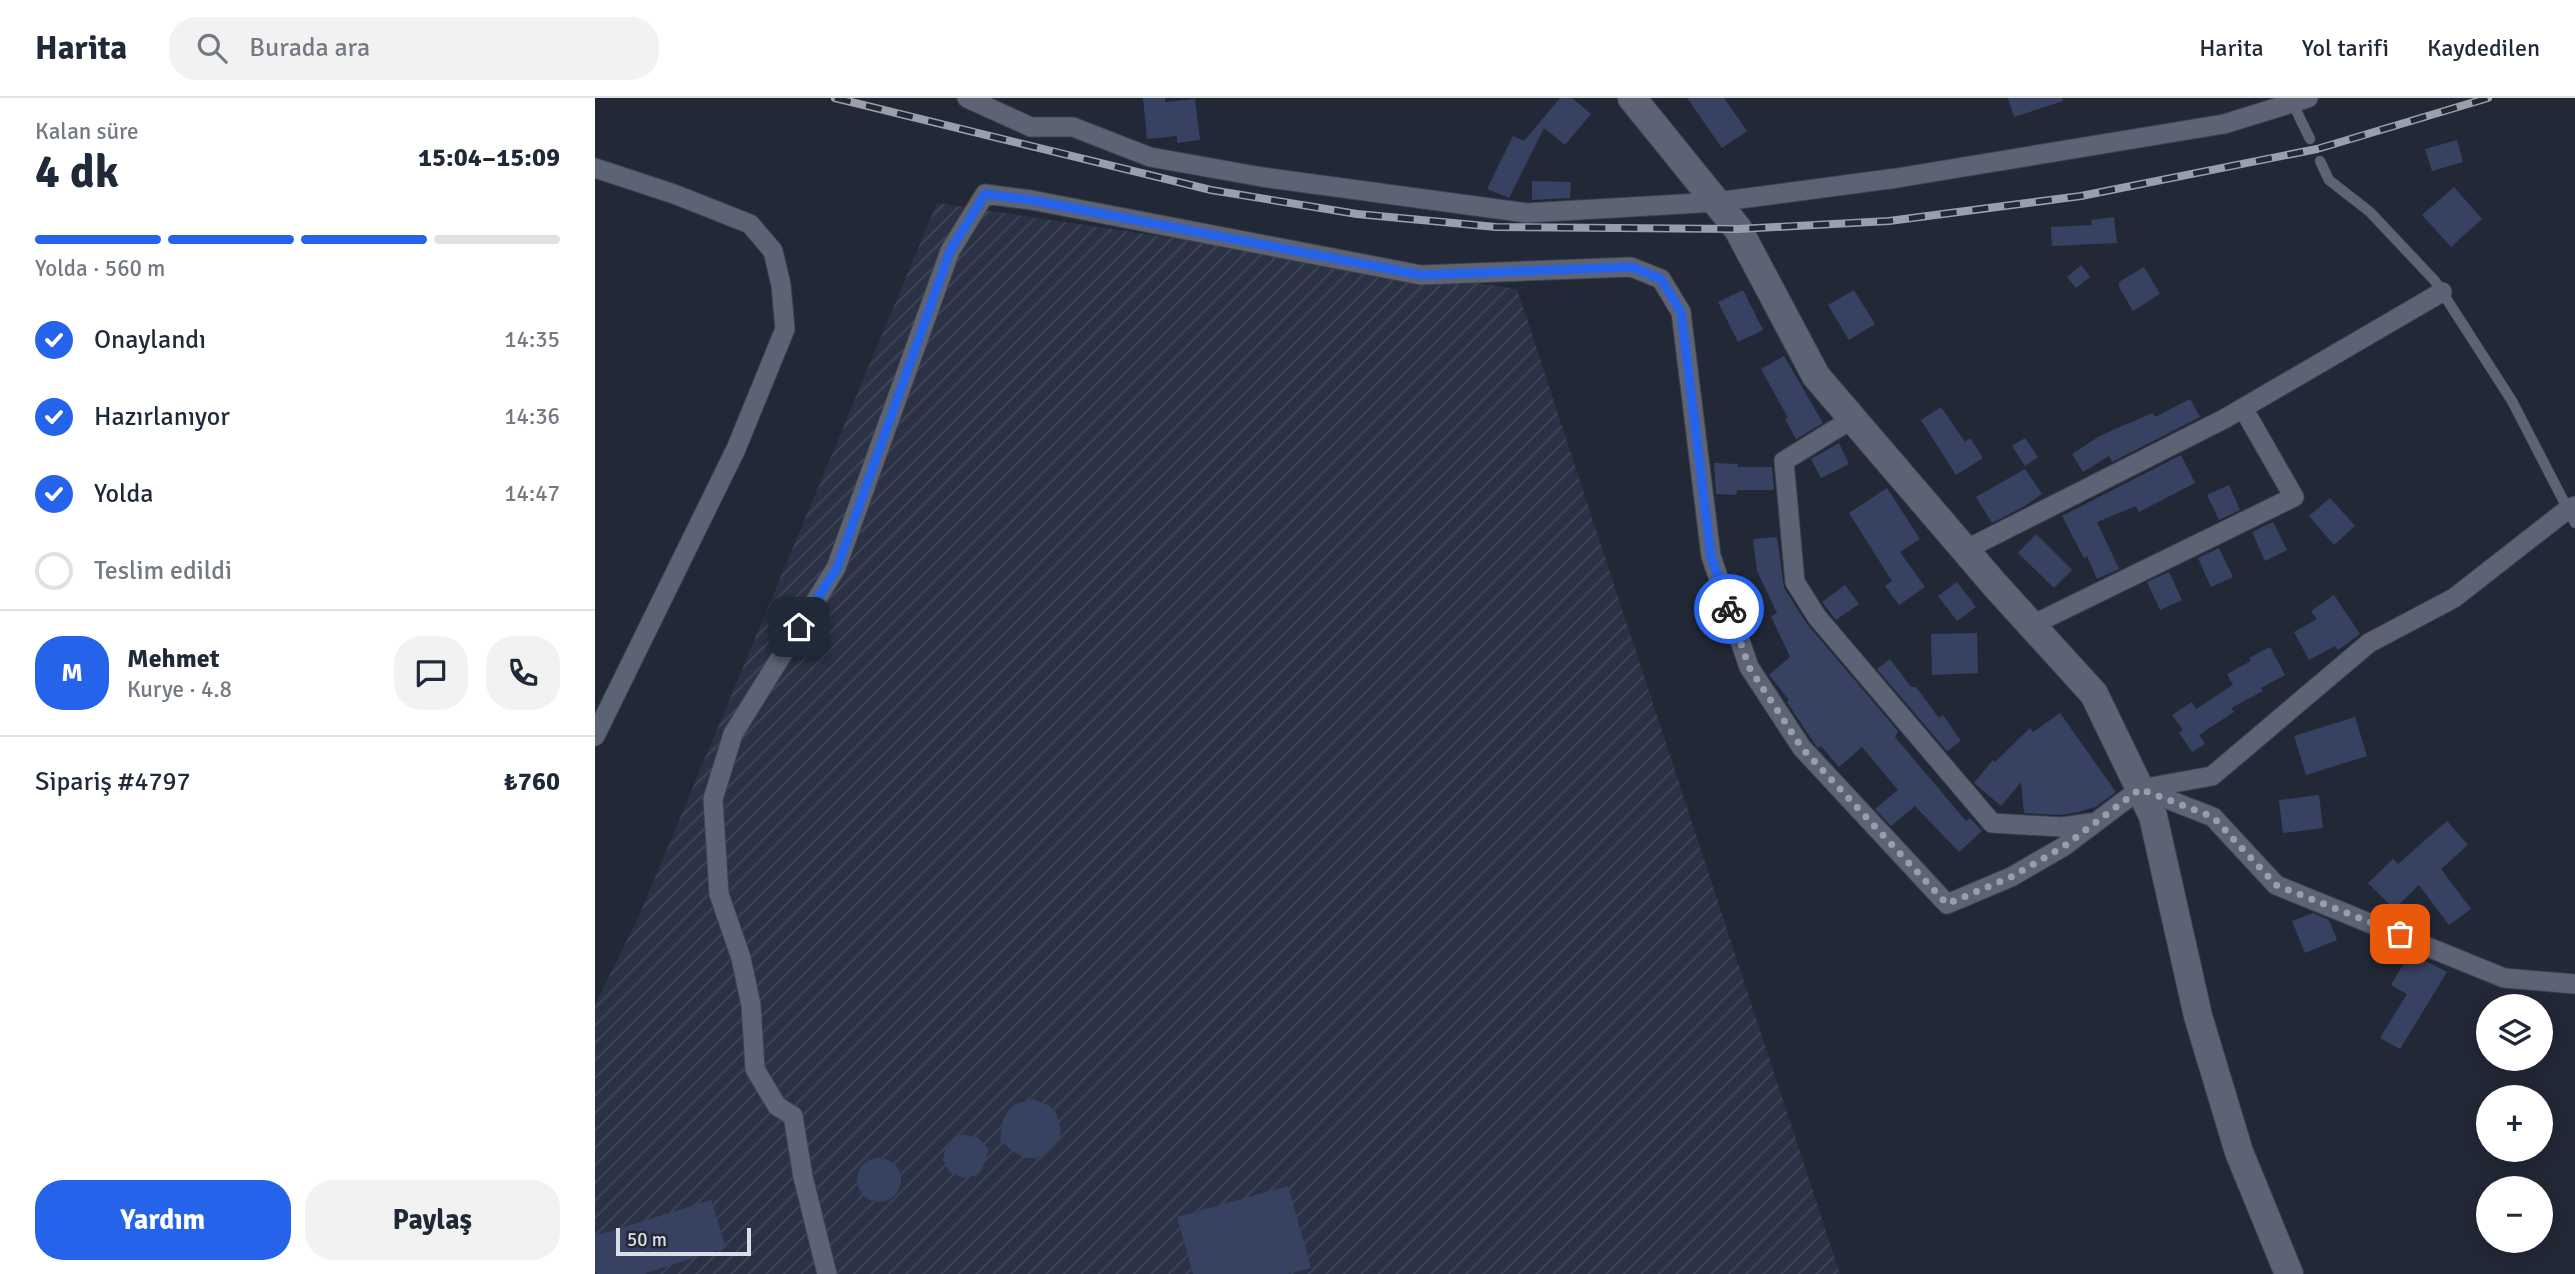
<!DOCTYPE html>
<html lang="tr">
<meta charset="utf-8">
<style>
body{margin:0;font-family:Signika,sans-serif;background:#f2f2f3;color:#1f2937;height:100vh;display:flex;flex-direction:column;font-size:26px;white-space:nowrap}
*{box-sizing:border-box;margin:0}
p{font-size:23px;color:#747a83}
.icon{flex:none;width:38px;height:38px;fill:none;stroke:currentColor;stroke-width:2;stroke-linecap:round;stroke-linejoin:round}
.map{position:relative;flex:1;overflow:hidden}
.side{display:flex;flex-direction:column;background:#fff;width:595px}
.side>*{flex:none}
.buttons{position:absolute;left:1881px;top:896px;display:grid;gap:14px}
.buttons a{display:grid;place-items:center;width:77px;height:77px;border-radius:50%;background:#fff;box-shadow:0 4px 18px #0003;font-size:35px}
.scale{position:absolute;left:21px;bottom:18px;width:135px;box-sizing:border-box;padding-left:7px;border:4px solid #dbdee8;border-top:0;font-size:19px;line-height:24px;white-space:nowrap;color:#dbdee8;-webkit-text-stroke:5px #232837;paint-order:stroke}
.pin{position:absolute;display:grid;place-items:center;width:60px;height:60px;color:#fff;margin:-30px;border-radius:14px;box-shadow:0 4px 10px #0006}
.courier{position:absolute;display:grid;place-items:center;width:70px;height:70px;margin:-35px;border:5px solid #2563eb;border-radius:50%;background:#fff;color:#222;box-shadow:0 2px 9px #0007}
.summary em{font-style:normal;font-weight:700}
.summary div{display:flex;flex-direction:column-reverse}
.summary{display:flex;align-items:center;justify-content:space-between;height:119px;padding:0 35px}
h1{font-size:46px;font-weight:700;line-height:52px}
.bar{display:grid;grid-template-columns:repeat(4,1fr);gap:10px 7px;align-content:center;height:84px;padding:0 35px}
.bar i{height:9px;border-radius:5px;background:#e0e1e3}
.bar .current{background:#2563eb}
.bar p{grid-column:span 4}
.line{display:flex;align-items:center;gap:18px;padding:0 35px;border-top:2px solid #e0e1e3}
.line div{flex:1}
.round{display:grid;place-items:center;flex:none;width:74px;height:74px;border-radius:28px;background:#f2f2f3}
ol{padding:0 35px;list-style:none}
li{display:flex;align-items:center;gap:21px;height:77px}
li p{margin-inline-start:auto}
li .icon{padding:7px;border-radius:50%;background:#2563eb;color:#fff;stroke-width:4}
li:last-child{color:#747a83}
li i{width:38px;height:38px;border:4px solid #e0e1e3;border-radius:50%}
.button{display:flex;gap:14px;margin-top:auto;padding:14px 35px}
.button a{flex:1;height:80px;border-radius:28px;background:#2563eb;color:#fff;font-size:28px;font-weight:700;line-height:80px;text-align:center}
.button a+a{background:#f2f2f3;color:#1f2937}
header{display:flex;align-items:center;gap:42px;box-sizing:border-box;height:98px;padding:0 35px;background:#fff;border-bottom:2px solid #e0e1e3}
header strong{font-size:33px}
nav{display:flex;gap:38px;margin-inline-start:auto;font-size:24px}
.search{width:490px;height:63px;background:#f2f2f3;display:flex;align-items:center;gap:18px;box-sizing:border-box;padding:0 24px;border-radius:28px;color:#747a83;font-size:26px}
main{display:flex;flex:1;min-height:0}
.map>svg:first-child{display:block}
.industrial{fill:url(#industrial-furrows)}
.building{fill:#374262}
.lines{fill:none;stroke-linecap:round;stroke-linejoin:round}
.lane-casing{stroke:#3e424e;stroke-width:11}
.street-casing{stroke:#3e424e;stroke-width:21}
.secondary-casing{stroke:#3e424e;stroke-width:30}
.lane{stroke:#5c6374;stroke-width:10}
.street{stroke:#5c6374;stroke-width:19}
.secondary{stroke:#5c6374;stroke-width:28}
.rail-casing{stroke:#9b9fab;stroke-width:8}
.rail{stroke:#232837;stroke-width:5;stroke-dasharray:16;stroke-linecap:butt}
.done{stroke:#9b9eaa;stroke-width:7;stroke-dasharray:0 12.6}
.route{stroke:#2563eb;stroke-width:9}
</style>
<header>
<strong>Harita</strong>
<div class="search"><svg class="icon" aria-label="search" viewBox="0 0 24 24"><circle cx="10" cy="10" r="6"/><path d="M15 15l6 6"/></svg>Burada ara</div>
<nav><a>Harita</a><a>Yol tarifi</a><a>Kaydedilen</a></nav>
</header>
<main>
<section class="side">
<div class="summary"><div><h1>4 dk</h1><p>Kalan süre</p></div><em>15:04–15:09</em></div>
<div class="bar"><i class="current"></i><i class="current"></i><i class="current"></i><i></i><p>Yolda · 560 m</p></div>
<ol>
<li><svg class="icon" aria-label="check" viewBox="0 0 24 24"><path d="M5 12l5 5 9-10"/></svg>Onaylandı<p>14:35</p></li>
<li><svg class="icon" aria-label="check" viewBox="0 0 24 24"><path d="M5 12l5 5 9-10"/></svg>Hazırlanıyor<p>14:36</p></li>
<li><svg class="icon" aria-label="check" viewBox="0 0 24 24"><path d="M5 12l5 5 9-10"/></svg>Yolda<p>14:47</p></li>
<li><i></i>Teslim edildi</li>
</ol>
<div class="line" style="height:126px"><b class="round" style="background:#2563eb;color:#fff">M</b><div><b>Mehmet</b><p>Kurye · 4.8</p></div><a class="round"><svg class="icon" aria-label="chat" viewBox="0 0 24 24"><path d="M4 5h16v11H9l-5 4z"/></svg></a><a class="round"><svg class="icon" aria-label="phone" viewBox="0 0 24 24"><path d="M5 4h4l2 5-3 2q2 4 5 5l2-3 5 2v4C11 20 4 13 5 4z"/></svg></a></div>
<div class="line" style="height:91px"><div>Sipariş #4797</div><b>₺760</b></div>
<div class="button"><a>Yardım</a><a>Paylaş</a></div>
</section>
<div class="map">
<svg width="1980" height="1176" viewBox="0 0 1980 1176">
<defs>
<pattern id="industrial-furrows" width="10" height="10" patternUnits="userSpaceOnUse" patternTransform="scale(1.75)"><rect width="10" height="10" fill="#2b3245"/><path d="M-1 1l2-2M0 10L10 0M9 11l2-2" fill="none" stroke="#3f4657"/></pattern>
</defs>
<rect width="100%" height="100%" fill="#232837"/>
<polygon class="industrial" points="342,105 922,191 1245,1176 0,1176 0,907 44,818"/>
<g class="building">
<polygon points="548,0 570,0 570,4 600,1 605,42 582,45 582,38 552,41"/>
<polygon points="965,0 977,0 996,16 970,47 949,30 914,100 892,91 918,38 929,43"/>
<polygon points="1092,0 1129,0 1152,33 1127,50"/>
<polygon points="1413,0 1467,0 1468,3 1419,19"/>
<polygon points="1862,42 1868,64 1837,73 1830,51"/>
<polygon points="937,83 976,84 975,100 937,102"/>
<polygon points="1859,89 1887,121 1856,149 1827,117"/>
<polygon points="1519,119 1522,145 1457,148 1456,129 1497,127 1496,122"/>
<polygon points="1486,167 1495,179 1481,190 1472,179"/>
<polygon points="1549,169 1565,196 1538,213 1524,189 1524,184"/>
<polygon points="1148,192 1168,232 1143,244 1123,204"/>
<polygon points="1259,192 1280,226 1254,242 1233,207"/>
<polygon points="1189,258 1228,325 1201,341 1190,321 1193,320 1166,271"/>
<polygon points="1595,301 1605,319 1517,364 1514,358 1488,374 1477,356 1503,339 1527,328 1558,315 1560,319"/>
<polygon points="1346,309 1370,344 1375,340 1388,360 1361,377 1326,322"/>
<polygon points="1430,340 1443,359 1430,368 1417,348"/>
<polygon points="1244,345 1254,366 1226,380 1216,361"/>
<polygon points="1586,357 1600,385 1544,414 1541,408 1502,424 1524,471 1502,481 1492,458 1489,460 1467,418"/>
<polygon points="1119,365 1143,366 1143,369 1177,369 1179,392 1142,392 1141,397 1121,396"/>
<polygon points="1430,371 1447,396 1428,409 1397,425 1381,399"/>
<polygon points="1634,387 1645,412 1624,422 1612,397"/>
<polygon points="1292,390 1325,441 1305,454 1330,489 1304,507 1290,488 1297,483 1254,415"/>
<polygon points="1735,400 1760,428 1739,447 1714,418"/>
<polygon points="1678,424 1692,452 1670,463 1657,434"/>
<polygon points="1441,436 1477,472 1459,490 1423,455"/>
<polygon points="1182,439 1189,490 1212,526 1303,633 1300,639 1371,723 1375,720 1387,733 1364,754 1320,708 1296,728 1280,711 1303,692 1267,649 1244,669 1226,648 1223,650 1217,642 1192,604 1194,602 1174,577 1195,559 1176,518 1182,515 1162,473 1158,441"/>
<polygon points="1624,450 1638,479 1616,489 1603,460"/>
<polygon points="1574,474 1587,502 1565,512 1552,484"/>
<polygon points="1362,484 1381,509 1362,523 1343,498"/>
<polygon points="1250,487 1264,506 1241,522 1227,504"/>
<polygon points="1739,497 1765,536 1743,552 1740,548 1714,562 1699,534 1722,521 1716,513"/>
<polygon points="1382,535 1383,575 1337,577 1336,536"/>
<polygon points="1675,549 1690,577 1666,590 1668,593 1636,610 1639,614 1604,637 1610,646 1597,654 1584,635 1588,632 1577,617 1597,604 1601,611 1638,587 1632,576 1656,563 1654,560"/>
<polygon points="1295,561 1316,589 1321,589 1344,620 1348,617 1366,643 1352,653 1282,571"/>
<polygon points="1465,615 1521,694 1500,709 1483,714 1466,717 1429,715 1426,684 1406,708 1379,685 1398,662 1400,664 1435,630 1438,634"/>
<polygon points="1760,619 1772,658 1711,677 1699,638"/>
<polygon points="1724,697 1728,730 1688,735 1684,702"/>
<polygon points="1852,723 1873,747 1846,771 1876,811 1854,827 1824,787 1799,811 1773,785 1798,761 1803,766"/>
<polygon points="1718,815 1734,822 1742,842 1710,855 1697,823"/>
<polygon points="1815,855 1852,874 1805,951 1785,940 1812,896 1796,887"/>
<polygon points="438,1001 455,1008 461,1015 466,1033 464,1042 451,1056 442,1060 432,1060 422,1056 405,1043 408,1022 413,1013 420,1006"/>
<polygon points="369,1037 383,1040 394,1051 387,1072 382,1077 368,1080 355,1074 348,1062 351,1047 362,1038"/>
<circle cx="284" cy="1082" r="22"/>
<polygon points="693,1088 716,1170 692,1176 598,1176 582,1119"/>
<polygon points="116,1102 131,1150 47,1176 2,1176 0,1168 0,1138"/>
</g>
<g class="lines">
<defs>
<g id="lane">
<polyline points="1698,6 1715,41"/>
<polyline points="1725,63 1734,82 1775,114 1840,183 1917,303 1980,425"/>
</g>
<g id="street">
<polyline points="372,0 436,29 478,29 555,59 667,79 932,115 1122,104 1302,80 1629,26 1713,0"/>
<polyline points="0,70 79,96 155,126 178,153 186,187 190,231 141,351 0,638"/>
<polyline points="1257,321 1189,363 1200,484 1222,519 1397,725 1467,729 1496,725"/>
<polyline points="1370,452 1629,321 1847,194"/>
<polyline points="1437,527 1699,399 1648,310"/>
<polyline points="1546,691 1618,719 1681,787 1909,880 1980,886"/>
<polyline points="232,1176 208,1079 198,1018 182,1008 160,971 156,907 146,860 124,796 118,701 138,636 241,470 355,153 390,96 436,102 826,177 1036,169 1066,181 1086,214 1116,458 1154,569 1207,650 1352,806 1416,779 1468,749 1545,691 1617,678 1774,545 1859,500 1973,411 1980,408"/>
</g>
<polyline id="secondary" points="1037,0 1143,131 1221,278 1400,487 1499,596 1558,718 1603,918 1644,1054 1694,1176"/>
</defs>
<use href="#lane" class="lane-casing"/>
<use href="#street" class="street-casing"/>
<use href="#secondary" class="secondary-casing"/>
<use href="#lane" class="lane"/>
<use href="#street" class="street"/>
<use href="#secondary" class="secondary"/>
<defs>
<polyline id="rail" points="240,0 616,92 762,116 901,129 1143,131 1294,123 1486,98 1722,51 1893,0"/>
</defs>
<use href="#rail" class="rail-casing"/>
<use href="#rail" class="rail"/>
</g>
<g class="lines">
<polyline class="done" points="1134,511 1154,569 1207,650 1352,806 1416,779 1468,749 1545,691 1618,719 1681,787 1805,836"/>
<polyline class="route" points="204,529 242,470 355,153 390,96 436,102 826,177 1037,169 1066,181 1086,214 1116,458 1134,511"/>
</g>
</svg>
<div class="buttons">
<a><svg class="icon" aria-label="layers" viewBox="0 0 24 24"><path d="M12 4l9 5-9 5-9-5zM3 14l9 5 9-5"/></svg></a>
<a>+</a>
<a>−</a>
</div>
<div class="scale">50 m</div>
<div class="pin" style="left:1805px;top:836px;background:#ea580c"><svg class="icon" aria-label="bag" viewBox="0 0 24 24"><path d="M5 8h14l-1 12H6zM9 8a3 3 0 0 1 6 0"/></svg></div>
<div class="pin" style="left:204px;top:529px;background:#1f2937"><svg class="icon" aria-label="home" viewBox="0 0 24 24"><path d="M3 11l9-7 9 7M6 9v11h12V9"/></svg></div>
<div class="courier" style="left:1134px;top:511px"><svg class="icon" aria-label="bike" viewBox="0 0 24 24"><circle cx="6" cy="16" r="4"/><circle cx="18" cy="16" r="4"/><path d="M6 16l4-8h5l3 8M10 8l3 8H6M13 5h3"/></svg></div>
</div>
</main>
